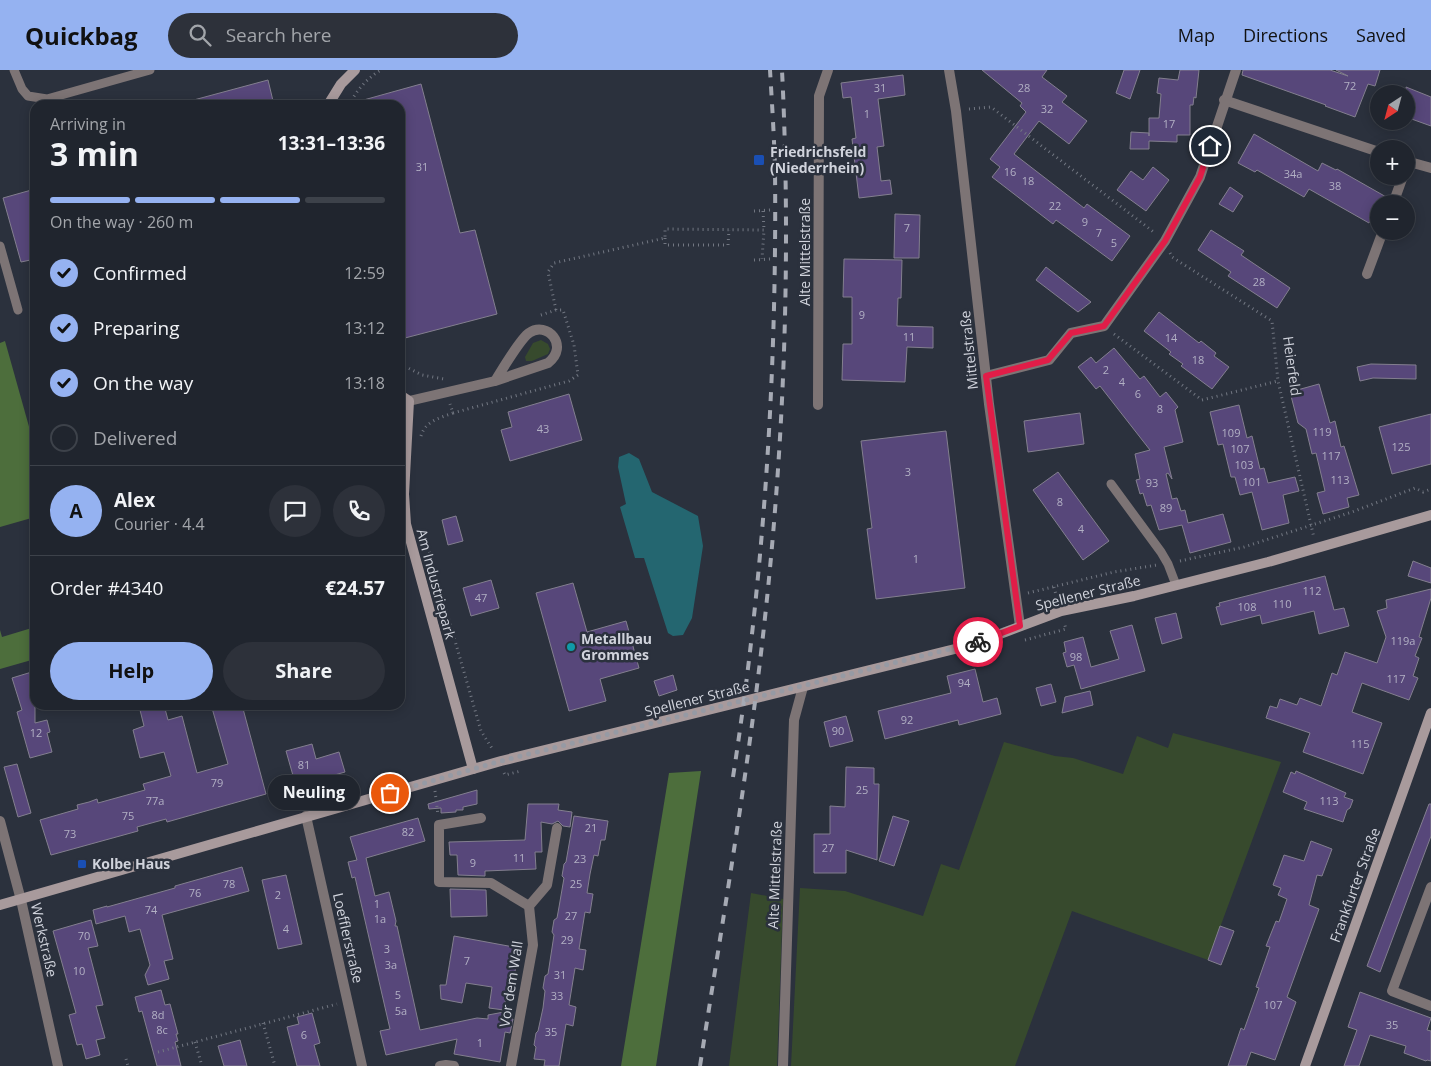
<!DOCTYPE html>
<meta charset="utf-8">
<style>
body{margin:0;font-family:"Open Sans",sans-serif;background:#2d313a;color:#f1f3f6;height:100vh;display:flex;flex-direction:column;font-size:19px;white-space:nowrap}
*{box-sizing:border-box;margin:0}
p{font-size:16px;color:#a2a5aa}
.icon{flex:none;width:28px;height:28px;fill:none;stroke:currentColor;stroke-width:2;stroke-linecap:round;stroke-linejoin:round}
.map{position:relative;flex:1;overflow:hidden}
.drawer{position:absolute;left:30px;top:30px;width:375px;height:610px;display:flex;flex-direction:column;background:#20252e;border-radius:15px;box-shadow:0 2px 12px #0003,0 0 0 1px #3d424a}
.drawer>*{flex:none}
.needle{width:32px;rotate:216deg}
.fabs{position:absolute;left:1370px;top:15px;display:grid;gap:10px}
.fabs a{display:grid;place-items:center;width:45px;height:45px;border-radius:50%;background:#20252e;box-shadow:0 2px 12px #0003,0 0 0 1px #3d424a;font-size:25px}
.pin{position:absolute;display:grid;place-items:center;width:42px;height:42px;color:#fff;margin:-21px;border:2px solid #fff;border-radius:50%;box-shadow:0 1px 5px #0007}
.courier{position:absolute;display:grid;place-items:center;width:50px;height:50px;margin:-25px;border:4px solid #e11d48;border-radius:50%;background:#fff;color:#222;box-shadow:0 1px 6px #0007}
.bubble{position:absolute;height:35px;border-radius:18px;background:#20252e;box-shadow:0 2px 12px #0003,0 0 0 1px #3d424a;font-size:16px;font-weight:700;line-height:35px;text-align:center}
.head em{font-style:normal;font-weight:700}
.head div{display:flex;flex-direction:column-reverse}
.head{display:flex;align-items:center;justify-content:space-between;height:85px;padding:0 20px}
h1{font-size:32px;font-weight:700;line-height:38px}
.bar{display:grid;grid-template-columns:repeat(4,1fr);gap:8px 5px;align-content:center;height:60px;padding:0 20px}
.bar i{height:6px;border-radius:4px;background:#3d424a}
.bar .on{background:#95b2f1}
.bar p{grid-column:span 4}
.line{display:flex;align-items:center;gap:12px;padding:0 20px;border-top:1px solid #3d424a}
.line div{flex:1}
.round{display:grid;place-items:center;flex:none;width:52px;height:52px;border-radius:26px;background:#2d313a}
ol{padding:0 20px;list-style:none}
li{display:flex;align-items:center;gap:15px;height:55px}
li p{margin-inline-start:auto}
li .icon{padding:5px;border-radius:50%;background:#95b2f1;color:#111;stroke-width:4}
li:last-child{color:#a2a5aa}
li i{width:28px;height:28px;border:2px solid #3d424a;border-radius:50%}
.cta{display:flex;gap:10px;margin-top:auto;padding:10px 20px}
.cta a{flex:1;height:58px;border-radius:30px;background:#95b2f1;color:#111;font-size:20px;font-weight:700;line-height:58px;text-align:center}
.cta a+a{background:#2d313a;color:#f1f3f6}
header{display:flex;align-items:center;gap:30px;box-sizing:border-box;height:70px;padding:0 25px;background:#95b2f1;color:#111}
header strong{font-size:24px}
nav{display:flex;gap:28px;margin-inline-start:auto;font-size:18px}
.search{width:350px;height:45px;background:#2d313a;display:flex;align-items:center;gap:12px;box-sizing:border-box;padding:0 18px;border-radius:28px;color:#a2a5aa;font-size:19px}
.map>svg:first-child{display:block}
.green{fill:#374a2d}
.forest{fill:#4d6e3c}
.water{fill:#246670}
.building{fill:#57477a;stroke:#837f8f}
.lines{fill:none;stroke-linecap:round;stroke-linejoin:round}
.path{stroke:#727782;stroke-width:3;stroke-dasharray:1 4;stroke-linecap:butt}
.lane{stroke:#7d7475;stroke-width:9}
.street{stroke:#7d7475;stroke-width:10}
.secondary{stroke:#a89a9c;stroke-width:10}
.rail{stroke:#a6aab4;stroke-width:4;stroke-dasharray:9 9;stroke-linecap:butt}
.done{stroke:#969aa4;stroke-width:5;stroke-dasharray:0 9}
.route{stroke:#e11d48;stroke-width:6}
.transit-dot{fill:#1a4fb4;stroke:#2b313d;stroke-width:2}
.culture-dot{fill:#0f9aa8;stroke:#2b313d;stroke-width:2}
.labels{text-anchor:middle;stroke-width:5;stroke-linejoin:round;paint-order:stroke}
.number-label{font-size:11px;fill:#b2b0c4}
.poi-label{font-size:14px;font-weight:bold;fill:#d0d3dc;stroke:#2b313d;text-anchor:start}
.street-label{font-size:14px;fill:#d0d3dc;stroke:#2b313d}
</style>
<header>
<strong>Quickbag</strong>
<div class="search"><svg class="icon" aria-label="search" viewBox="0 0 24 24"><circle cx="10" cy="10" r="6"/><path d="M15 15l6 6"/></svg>Search here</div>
<nav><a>Map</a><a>Directions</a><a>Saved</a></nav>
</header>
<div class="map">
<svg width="1431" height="996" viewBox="0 0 1431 996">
<rect width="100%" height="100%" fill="#2b313d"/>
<g class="green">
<polygon points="541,270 548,274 550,279 548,284 532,291 526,291 525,287 533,273"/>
<polygon points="1173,663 1281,692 1208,890 1072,841 1015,996 791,996 800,818 845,821 923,846 941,794 959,800 1004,672 1055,686 1073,688 1123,704 1137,666 1168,678"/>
<polygon points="751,823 783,829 777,996 729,996"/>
</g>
<g class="forest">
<polygon points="5,271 35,378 35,447 0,457 0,273"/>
<polygon points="35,557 35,589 0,599 0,560 2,567"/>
<polygon points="701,701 656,996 621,996 669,703"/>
</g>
<polygon class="water" points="629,383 639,389 652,422 698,446 703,476 692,548 683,565 673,566 668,563 644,488 635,488 620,437 626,434 618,397 619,387"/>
<g class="building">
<polygon points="982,0 1047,0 1042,7 1067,26 1062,32 1087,51 1069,74 1039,51 1014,84 1084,138 1087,134 1130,166 1112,191 1056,150 1053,154 992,107 1000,97 990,89 1026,42 1020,36 1022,33"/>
<polygon points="1124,0 1140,0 1130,29 1116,23"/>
<polygon points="1180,0 1199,0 1196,28 1194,27 1193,35 1190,35 1190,65 1177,65 1177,72 1149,71 1149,79 1130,79 1131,62 1149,63 1149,66 1149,48 1159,48 1161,24 1157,23 1159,8 1178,10"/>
<polygon points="1243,0 1330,0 1348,6 1336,0 1380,0 1375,16 1368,14 1355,47 1325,36 1326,35 1242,5"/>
<polygon points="903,5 905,25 878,29 884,76 877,77 881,111 890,110 892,124 859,128 852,69 856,68 851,27 843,28 841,13"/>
<polygon points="268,10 274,35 190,35 190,31"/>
<polygon points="421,14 460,163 475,160 497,244 405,268 400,250 400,35 360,35 360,31"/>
<polygon points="1406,17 1431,27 1431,56 1406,47"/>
<polygon points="1254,64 1318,101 1322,93 1336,100 1337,99 1388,128 1386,134 1379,134 1369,153 1309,119 1304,127 1257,100 1255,102 1238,93"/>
<polygon points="1153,97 1169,110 1146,141 1117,120 1131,101 1143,110"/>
<polygon points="1230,117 1243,126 1233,142 1219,134"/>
<polygon points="35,119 35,189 21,192 3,128"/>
<polygon points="895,144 920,145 919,188 894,188"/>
<polygon points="1211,160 1244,181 1241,185 1290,218 1277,238 1228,206 1231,202 1198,180"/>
<polygon points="844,189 902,190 901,228 898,228 897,256 933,257 933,278 907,277 905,312 842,310 843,274 852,274 852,227 843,227"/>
<polygon points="1046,197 1091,232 1078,242 1036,210"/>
<polygon points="1159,242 1199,273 1201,271 1216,283 1214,286 1229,297 1212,319 1181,296 1183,294 1169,284 1171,282 1144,261"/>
<polygon points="1114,278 1140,309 1144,306 1160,327 1166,322 1178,337 1175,340 1183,372 1164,377 1172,409 1168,403 1166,404 1172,429 1177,428 1181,441 1185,440 1188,453 1223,444 1231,472 1190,483 1182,455 1159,460 1151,435 1147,436 1143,423 1140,424 1136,410 1140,409 1135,384 1150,380 1100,316 1096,319 1078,297 1091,287 1096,293"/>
<polygon points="1371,294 1416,295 1416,309 1373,308 1360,311 1357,297"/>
<polygon points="1319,314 1330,353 1335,351 1341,377 1344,376 1359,425 1347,428 1349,437 1323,444 1317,423 1325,421 1316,383 1312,384 1306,359 1298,353 1290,322"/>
<polygon points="569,324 582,370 510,391 501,360 512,357 508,342"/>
<polygon points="1239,335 1247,368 1252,366 1260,399 1264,398 1268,413 1295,407 1299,421 1283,425 1289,453 1262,460 1252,422 1240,425 1235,407 1231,407 1223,374 1218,375 1210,342"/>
<polygon points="1080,343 1084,374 1028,382 1024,351"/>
<polygon points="1431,344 1431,394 1392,404 1379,357"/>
<polygon points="946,361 965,518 876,529 867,459 872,458 861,371"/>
<polygon points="1058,402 1109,471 1083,490 1033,420"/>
<polygon points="456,446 463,471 448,475 442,450"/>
<polygon points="1413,491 1431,498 1431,513 1408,506"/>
<polygon points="1325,506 1334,540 1344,538 1349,556 1319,564 1314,541 1262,554 1260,545 1221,555 1216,537 1220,536 1219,533"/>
<polygon points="491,510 499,538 471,546 463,518"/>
<polygon points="573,513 587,562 626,551 639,598 600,609 606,631 569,641 536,523"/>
<polygon points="1431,519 1431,528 1419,567 1422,568 1415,586 1419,588 1413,606 1418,608 1409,630 1362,613 1352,642 1382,653 1363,704 1303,682 1310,663 1266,648 1270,636 1277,638 1280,629 1297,635 1300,628 1321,636 1332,603 1337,605 1345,582 1377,593 1386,567 1377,541 1387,538 1386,530"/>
<polygon points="1176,543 1182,568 1162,574 1155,548"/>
<polygon points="1132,555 1145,601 1081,619 1074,595 1067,597 1063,583 1066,582 1064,572 1083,567 1091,597 1119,589 1110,561"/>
<polygon points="975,599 983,632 997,628 1001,644 959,655 958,650 885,669 878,641 951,623 947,606"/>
<polygon points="35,601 35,653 47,650 50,662 47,663 52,682 30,688 17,642 22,640 12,608"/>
<polygon points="673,605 677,620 659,626 654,611"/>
<polygon points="1051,614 1056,632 1041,636 1036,618"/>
<polygon points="1090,621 1093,635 1062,643 1065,627"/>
<polygon points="160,635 164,635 168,650 182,646 197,703 228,694 212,638 222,635 242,635 266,724 167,752 166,749 137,757 138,761 51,785 40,750 78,739 77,735 89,732 97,729 98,733 145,720 143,714 171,706 164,682 140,688 133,660 144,656 140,640"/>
<polygon points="846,646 853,671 830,677 824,652"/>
<polygon points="312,674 316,689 339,682 345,702 296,716 286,681"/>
<polygon points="17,694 31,743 18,747 4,697"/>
<polygon points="846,697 874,698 874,714 879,714 877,790 846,780 846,803 814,803 814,764 830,764 830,736 845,737"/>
<polygon points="1296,701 1346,723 1344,727 1353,730 1350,738 1347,740 1343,752 1304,739 1307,732 1283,722 1291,702 1295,704"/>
<polygon points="477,720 477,734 463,737 463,740 456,740 456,742 441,743 441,738 429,739 428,734"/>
<polygon points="528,734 559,734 558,740 572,742 570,757 563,756 558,751 552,754 541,752 542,782 535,782 536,799 485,801 485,806 458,805 457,785 450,785 449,772 525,770"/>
<polygon points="1429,734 1431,734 1431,766 1380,902 1367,896"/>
<polygon points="574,746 608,751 605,770 601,770 598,786 594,785 590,804 587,823 593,824 590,843 585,842 579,879 586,880 583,900 575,898 569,935 576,937 573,956 566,954 559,996 544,996 545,990 534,989 536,977 534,975 536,963 538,961 543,938 545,921 543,918 545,906 548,904 554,865 552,862 554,850 557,848 559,837 564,808 562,806 564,794 566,792"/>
<polygon points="893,746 909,751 894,796 879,791"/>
<polygon points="418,748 425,771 366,788 375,826 389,822 396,851 395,856 397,856 420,960 477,948 488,949 488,945 504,942 503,947 513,949 510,963 505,962 500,992 454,984 457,969 386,985 380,961 390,959 355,807 352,808 348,792 357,790 350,767"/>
<polygon points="1311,771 1332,779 1322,806 1317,805 1309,835 1319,839 1287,927 1296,932 1275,990 1251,982 1246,996 1228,996 1241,958 1244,960 1259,918 1256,917 1270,877 1266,876 1276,851 1279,852 1287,829 1278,825 1281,818 1273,815 1284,785 1304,791"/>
<polygon points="242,797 249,821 162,845 173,889 164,891 169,909 148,915 145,905 150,895 140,859 129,862 125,846 96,854 93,840 107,836 107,837 175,818 175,816"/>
<polygon points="286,805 302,874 278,879 262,810"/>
<polygon points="450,819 486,820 487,846 451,847"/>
<polygon points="91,850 98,876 88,878 103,935 96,936 105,968 96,970 100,985 86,989 82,974 77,975 69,945 76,943 53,861"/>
<polygon points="1220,856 1234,861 1221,895 1208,890"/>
<polygon points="454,866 519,878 512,919 507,918 504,940 489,938 492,917 466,913 462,933 441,929 440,915 446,915"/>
<polygon points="161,920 165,935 170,934 178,964 176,964 178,971 175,972 181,996 157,996 142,941 139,942 135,927"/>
<polygon points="1360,922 1431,948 1427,960 1431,961 1431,991 1427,990 1426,991 1404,983 1406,976 1370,965 1359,996 1344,996 1357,960 1348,957"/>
<polygon points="312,943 320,973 314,975 320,996 297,996 287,957 299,954 297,947"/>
<polygon points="240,970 247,996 224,996 218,976"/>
</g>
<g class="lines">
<g class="path">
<path d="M349 35C356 21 367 8 381 0"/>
<polyline points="969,39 991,37 1155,163"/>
<polyline points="754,141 771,140"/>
<polyline points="763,141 764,160"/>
<polyline points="665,168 665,175 728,175 729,160"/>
<polyline points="1170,183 1172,187 1272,251 1278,311 1314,468"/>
<polyline points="754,190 771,189"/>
<polyline points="556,240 548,202 554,193 665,168 665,159 764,160 762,189"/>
<polyline points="1114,264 1202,330 1278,311"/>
<polyline points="400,294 422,305 444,309"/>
<polyline points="453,343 569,311 578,305 574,275 563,240 556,240 538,246"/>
<path d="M421 366C425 351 440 348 453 343L450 334"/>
<polyline points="428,477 481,661 493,680"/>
<polyline points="1180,491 1244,477 1352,442 1415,418 1423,422 1431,419"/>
<polyline points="1054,517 1057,529"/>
<polyline points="1028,523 1114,502 1157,495"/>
<polyline points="1025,570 1066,559 1064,552"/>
<polyline points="504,703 505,705 521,701"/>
<polyline points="435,721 438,745"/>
<polyline points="263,953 275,996"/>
<polyline points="195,972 202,996"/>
<polyline points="158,982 337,934"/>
<polyline points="126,989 128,996"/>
</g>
<g class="lane">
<polyline points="14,0 22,19 28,26 47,29 150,0"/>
<polyline points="0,176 18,240"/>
<polyline points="1111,414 1161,482 1168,494 1176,515"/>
</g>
<g class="street">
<polyline points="949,0 956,41 989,334 1020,556"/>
<polyline points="1224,30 1379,82"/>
<polyline points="1406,91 1431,98"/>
<polyline points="1393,134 1403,106"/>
<polyline points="1367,204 1383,161"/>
<polyline points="986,306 1049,290 1071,263 1104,256 1165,171 1200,107 1236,0"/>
<path d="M409 331 495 311 548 293C570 276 547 250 529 263 520 269 502 300 495 311"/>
<polyline points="818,335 819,26 828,0"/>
<polyline points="306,746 362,996"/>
<polyline points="481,748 439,755 439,812 491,813 529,836"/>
<polyline points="0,751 21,830 58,996"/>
<polyline points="1431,817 1392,921 1431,936"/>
<polyline points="440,996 446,995 454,996"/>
<polyline points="511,996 533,875 529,836 547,815 557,758"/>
<polyline points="783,996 794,650 803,617"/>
</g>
<g class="secondary">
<polyline points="328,35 341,14 355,0"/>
<polyline points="400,325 409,331 404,424 406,454 473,699"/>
<polyline points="0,835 501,691 971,575 1061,541 1134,526 1268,492 1431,445"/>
<polyline points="1305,996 1431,643"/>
</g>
<g class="rail">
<path d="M733 707C764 506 777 302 775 98 774 65 772 33 770 0"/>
<path d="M700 996C720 867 742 738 758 608 783 406 792 203 782 0"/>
</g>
</g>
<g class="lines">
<polyline class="done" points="390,723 501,691 978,572"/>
<polyline class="route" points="978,572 1020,556 986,306 1048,290 1071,263 1104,256 1165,171 1200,107 1210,76"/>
</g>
<g class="transit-dot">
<rect x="753" y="84" width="12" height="12" rx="2.5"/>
<rect x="77" y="789" width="10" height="10" rx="2.5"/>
</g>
<circle class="culture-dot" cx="571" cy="577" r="5"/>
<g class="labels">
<g class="number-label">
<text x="1350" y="20">72</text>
<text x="880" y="22">31</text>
<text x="1024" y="22">28</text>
<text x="1047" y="43">32</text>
<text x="867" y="48">1</text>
<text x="1169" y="58">17</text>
<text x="422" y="101">31</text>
<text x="1010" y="106">16</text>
<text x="1293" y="108">34a</text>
<text x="1028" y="115">18</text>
<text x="1335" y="120">38</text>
<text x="1055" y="140">22</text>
<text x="1085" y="156">9</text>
<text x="907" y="162">7</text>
<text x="1099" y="167">7</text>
<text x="1114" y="177">5</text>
<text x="1259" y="216">28</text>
<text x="862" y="249">9</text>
<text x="909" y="271">11</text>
<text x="1171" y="272">14</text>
<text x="1198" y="294">18</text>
<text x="1106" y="304">2</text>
<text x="1122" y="316">4</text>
<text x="1138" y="328">6</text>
<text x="1160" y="343">8</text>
<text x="543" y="363">43</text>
<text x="1322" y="366">119</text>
<text x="1231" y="367">109</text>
<text x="1401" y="381">125</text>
<text x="1240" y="383">107</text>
<text x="1331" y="390">117</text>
<text x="1244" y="399">103</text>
<text x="908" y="406">3</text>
<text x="1340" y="414">113</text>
<text x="1252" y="416">101</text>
<text x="1152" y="417">93</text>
<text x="1060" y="436">8</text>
<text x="1166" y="442">89</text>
<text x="1081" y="463">4</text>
<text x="916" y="493">1</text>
<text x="1312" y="525">112</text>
<text x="481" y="532">47</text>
<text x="1282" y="538">110</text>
<text x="1247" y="541">108</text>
<text x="1403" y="575">119a</text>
<text x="1076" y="591">98</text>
<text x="1396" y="613">117</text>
<text x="964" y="617">94</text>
<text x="907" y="654">92</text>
<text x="838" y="665">90</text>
<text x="36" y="667">12</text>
<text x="1360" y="678">115</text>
<text x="304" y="699">81</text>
<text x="217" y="717">79</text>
<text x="862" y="724">25</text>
<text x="155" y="735">77a</text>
<text x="1329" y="735">113</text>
<text x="128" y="750">75</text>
<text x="591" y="762">21</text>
<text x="408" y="766">82</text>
<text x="70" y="768">73</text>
<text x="828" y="782">27</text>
<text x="519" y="792">11</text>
<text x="580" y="793">23</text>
<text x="473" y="797">9</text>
<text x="229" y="818">78</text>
<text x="576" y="818">25</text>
<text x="195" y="827">76</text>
<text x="278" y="829">2</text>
<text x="377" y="838">1</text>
<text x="151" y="844">74</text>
<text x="571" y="850">27</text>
<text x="380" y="853">1a</text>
<text x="286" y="863">4</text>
<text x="84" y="870">70</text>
<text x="567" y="874">29</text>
<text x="387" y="883">3</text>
<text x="467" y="895">7</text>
<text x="391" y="899">3a</text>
<text x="79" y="905">10</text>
<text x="560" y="909">31</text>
<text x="398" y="929">5</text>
<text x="557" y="930">33</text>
<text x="1273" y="939">107</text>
<text x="401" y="945">5a</text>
<text x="158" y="949">8d</text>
<text x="1392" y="959">35</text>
<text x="162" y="964">8c</text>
<text x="551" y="966">35</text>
<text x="304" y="969">6</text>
<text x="480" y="977">1</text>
</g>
<g class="poi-label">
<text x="770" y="87">Friedrichsfeld<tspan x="770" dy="16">(Niederrhein)</tspan></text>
<text x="581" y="574">Metallbau<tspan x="581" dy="16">Grommes</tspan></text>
<text x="92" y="799">Kolbe Haus</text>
</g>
<g class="street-label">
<text transform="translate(805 182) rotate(-90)" y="5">Alte Mittelstraße</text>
<text transform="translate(969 280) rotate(-96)" y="5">Mittelstraße</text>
<text transform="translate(1292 296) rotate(82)" y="5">Heierfeld</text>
<text transform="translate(436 514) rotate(75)" y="5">Am Industriepark</text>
<text transform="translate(1088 523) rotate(-14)" y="5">Spellener Straße</text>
<text transform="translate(697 629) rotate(-14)" y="5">Spellener Straße</text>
<text transform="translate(775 805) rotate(-88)" y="5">Alte Mittelstraße</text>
<text transform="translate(1355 815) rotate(-70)" y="5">Frankfurter Straße</text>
<text transform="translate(348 868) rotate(77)" y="5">Loefflerstraße</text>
<text transform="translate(44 870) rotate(77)" y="5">Werkstraße</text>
<text transform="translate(511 914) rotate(-81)" y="5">Vor dem Wall</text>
</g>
</g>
</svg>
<div class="fabs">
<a><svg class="needle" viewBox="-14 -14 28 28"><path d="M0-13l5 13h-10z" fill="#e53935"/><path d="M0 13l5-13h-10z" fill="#a2a5aa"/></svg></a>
<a>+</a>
<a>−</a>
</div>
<div class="pin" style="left:390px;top:723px;background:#ea580c"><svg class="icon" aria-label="bag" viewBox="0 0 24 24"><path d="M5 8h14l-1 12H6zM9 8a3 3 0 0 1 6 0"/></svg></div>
<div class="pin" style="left:1210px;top:76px;background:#1f2937"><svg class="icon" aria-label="home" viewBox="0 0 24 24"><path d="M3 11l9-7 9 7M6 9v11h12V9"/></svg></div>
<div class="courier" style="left:978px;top:572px"><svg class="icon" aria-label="bike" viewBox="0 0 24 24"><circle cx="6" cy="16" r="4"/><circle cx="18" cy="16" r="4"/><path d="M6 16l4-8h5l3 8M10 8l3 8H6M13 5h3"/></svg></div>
<div class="bubble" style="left:268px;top:705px;width:92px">Neuling</div>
<section class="drawer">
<div class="head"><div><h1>3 min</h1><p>Arriving in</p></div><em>13:31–13:36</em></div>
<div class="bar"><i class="on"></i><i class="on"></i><i class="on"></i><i></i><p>On the way · 260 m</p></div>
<ol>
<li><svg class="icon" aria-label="check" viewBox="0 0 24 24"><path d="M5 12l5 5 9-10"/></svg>Confirmed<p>12:59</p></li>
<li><svg class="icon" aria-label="check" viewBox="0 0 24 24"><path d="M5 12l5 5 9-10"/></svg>Preparing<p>13:12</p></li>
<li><svg class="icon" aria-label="check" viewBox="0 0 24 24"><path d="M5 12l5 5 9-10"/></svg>On the way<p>13:18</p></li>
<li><i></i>Delivered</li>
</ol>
<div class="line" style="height:90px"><b class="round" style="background:#95b2f1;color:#111">A</b><div><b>Alex</b><p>Courier · 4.4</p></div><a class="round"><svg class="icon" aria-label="chat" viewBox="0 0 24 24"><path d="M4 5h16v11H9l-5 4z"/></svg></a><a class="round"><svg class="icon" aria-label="phone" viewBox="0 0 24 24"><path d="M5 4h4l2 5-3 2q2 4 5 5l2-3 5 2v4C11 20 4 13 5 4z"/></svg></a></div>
<div class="line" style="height:65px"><div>Order #4340</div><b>€24.57</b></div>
<div class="cta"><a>Help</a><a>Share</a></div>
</section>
</div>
